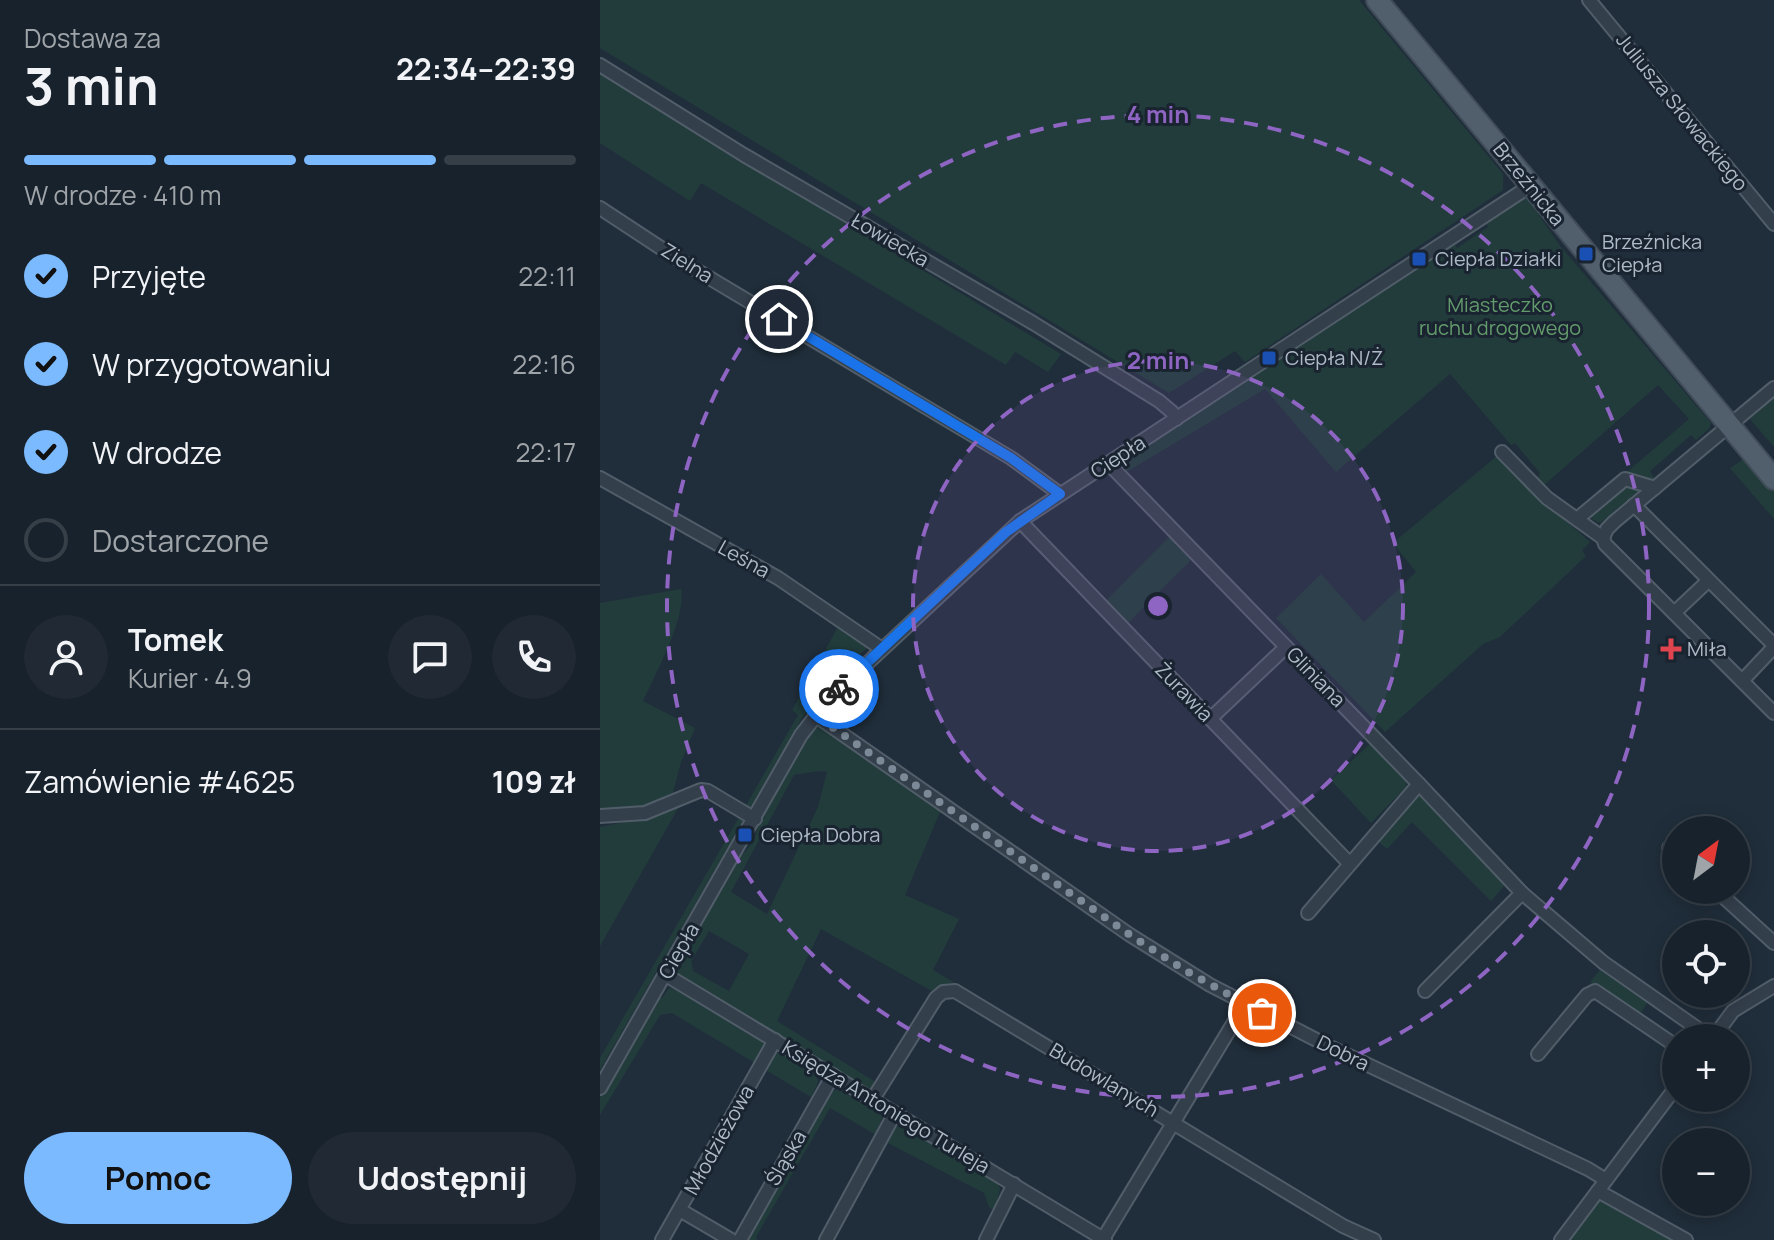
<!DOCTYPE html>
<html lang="pl">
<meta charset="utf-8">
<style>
body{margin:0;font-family:Manrope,sans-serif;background:#212a34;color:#f1f3f6;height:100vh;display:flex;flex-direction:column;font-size:30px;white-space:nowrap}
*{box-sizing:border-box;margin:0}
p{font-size:26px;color:#9fa4a9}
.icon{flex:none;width:44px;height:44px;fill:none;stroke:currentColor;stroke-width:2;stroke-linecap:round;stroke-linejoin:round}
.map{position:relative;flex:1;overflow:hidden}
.drawer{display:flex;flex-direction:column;background:#18222c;width:600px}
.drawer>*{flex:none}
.needle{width:52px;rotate:32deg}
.buttons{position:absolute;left:1062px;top:816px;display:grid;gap:16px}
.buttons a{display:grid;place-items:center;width:88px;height:88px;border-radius:50%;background:#18222c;box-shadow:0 4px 20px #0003,0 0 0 2px #363f48;font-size:40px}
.pin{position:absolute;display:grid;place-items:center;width:68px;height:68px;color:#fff;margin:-34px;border:4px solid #fff;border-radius:50%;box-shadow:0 2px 8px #0007}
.courier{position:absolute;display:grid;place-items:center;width:80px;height:80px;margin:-40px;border:6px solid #1a73e8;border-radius:50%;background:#fff;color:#222;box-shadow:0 2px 10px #0007}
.overview em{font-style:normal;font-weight:700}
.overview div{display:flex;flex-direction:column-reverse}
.overview{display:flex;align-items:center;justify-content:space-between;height:136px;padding:0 24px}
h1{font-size:52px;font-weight:700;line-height:60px}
.bar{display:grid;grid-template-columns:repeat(4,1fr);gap:12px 8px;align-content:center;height:96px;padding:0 24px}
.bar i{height:10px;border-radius:6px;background:#363f48}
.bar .current{background:#7cbaff}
.bar p{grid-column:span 4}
.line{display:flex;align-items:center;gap:20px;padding:0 24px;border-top:2px solid #363f48}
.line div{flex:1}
.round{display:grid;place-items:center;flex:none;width:84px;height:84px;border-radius:42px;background:#212a34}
ol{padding:0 24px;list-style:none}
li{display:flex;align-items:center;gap:24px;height:88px}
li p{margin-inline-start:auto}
li .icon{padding:8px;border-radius:50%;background:#7cbaff;color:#111;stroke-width:4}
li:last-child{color:#9fa4a9}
li i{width:44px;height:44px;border:4px solid #363f48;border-radius:50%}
.action{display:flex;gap:16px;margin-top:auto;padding:16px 24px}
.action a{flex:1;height:92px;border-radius:48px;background:#7cbaff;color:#111;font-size:32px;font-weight:700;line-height:92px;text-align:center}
.action a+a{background:#212a34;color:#f1f3f6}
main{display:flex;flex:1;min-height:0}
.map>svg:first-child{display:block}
.green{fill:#223c3c;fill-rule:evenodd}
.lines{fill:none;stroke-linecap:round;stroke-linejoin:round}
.street-casing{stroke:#515d69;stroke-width:16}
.primary-casing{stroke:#404b58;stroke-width:24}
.street{stroke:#343f4c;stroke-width:12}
.primary{stroke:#515f6c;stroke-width:20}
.done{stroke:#7c8997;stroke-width:8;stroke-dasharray:0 14.4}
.route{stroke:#1a73e8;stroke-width:10}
.ring{fill:none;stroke:#8f65c3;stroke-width:4;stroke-dasharray:14 10}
.transit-dot{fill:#1a4fb4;stroke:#192430;stroke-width:3}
.health-dot{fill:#e0444e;stroke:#192430;stroke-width:3}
.labels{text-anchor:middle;stroke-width:6;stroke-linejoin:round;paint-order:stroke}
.street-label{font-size:20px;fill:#aebac8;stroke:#192430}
.poi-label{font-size:20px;fill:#aebac8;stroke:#192430;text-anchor:start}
.park-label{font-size:20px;fill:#639b6c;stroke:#192430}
.centre{fill:#8f65c3;stroke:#192430;stroke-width:4}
.ring-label{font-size:24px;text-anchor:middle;font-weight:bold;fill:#8f65c3;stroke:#192430;stroke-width:6;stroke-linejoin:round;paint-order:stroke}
</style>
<main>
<section class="drawer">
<div class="overview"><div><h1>3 min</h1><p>Dostawa za</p></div><em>22:34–22:39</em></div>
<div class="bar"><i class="current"></i><i class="current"></i><i class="current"></i><i></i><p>W drodze · 410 m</p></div>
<ol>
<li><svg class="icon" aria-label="check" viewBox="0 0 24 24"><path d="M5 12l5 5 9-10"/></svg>Przyjęte<p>22:11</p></li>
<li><svg class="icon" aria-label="check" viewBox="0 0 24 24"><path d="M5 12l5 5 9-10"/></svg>W przygotowaniu<p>22:16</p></li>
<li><svg class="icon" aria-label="check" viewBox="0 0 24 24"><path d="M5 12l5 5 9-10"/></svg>W drodze<p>22:17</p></li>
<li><i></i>Dostarczone</li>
</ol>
<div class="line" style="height:144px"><a class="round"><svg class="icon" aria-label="person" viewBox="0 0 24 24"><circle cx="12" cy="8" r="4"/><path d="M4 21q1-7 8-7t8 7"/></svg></a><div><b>Tomek</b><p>Kurier · 4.9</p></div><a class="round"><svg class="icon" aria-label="chat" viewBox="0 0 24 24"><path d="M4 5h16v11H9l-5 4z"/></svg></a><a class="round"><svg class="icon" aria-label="phone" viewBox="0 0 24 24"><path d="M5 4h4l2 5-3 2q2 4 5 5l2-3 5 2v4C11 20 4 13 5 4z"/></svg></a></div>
<div class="line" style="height:104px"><div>Zamówienie #4625</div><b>109 zł</b></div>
<div class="action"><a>Pomoc</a><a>Udostępnij</a></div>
</section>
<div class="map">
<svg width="1174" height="1240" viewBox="0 0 1174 1240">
<rect width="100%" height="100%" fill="#202e3b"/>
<g class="green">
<polygon points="0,0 759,0 903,174 903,190 645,362 635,351 569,393 0,48"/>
<polygon points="0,71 136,157 461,354 448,372 415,352 406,365 101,183 90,201 0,143"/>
<polygon points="925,198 929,199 941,211 938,214 961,247 1111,423 1109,429 1096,440 1091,435 1050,471 1054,478 1000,523 979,513 1089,419 1058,385 942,487 937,480 940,473 915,443 911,445 850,374 736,472 665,389 530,470 524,472 520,467 521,461 853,242 857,248 888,227 885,221"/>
<polygon points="1174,398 1174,447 1150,419"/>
<polygon points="898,455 953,510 990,542 982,550 986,556 900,637 883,644 785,732 676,618 721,574 764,622 816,572 793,543"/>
<polygon points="1147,457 1174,489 1174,519 1130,468"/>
<polygon points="570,536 592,559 526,625 504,603"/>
<path d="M81 589C87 616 55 675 43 701L95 728 81 762 73 793 43 807 0 809V603Z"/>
<polygon points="239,625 269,646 241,672 202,718 0,1070 0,1058 198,715 192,710"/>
<path d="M217 725 336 806 340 812 305 895 359 919 333 970 355 983 343 984 332 991 221 929 177 1021 274 1081 273 1088 269 1090 77 975 76 969 135 862C149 849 156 840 159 821L210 730ZM218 771 227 772 218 807 167 914 131 892 194 775ZM109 931 149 954 129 991 93 971 91 961Z"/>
<polygon points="770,744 807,780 806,787 771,823 731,780"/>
<polygon points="821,794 905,885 891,901 812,822 787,849 779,842 815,797"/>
<polygon points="81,803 0,946 0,827 45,818"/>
<polygon points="1000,970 1047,1003 1040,1014 990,982"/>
<polygon points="69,988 74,989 152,1036 154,1034 164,1040 165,1046 163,1053 160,1052 155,1063 72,1013 60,1015 0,1115 0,1097 59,997 62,998"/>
<polygon points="176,1053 181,1053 216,1075 218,1082 211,1097 166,1070"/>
<polygon points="238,1089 283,1115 276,1135 230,1108 156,1237 157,1240 149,1240 148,1235 224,1100 227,1101 232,1092"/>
<polygon points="301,1126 396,1182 400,1188 395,1211 389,1207 384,1193 288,1143 296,1127"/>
<polygon points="1000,1200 1003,1200 1077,1240 971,1240 971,1234"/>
</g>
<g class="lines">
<defs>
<g id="street">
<polyline points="989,0 1174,224"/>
<polyline points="0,65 144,155 433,323 559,401 572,412 576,419"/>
<polyline points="0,208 76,258 411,458 460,494"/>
<polyline points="902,452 947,498 1003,538 1005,544 1174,713"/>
<polyline points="508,463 819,784 922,893 1004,963 1111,1038"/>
<polyline points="0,478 178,578 282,649"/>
<polyline points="1034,505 1174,645"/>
<polyline points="977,519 1025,479 1055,488"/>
<polyline points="420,521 749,863"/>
<polyline points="1003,538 1007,529 1014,522 1174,388"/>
<polyline points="1074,613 1108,581"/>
<polyline points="1142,681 1174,647"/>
<polyline points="215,715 530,935 610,985 732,1048 988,1169 1006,1180"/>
<polyline points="610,719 686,647"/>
<polyline points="0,816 45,813 101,790 108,791 155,819"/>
<polyline points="1069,848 1076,854"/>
<polyline points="1116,890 1174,943"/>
<polyline points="708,913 819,784"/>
<polyline points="66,975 505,1240"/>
<polyline points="825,991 922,893"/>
<polyline points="1113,1038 1133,1011 1174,986"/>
<polyline points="938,1054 987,995 995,991 1076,1046"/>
<polyline points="0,1088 201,735 229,699 420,521 930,186"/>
<polyline points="273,1099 336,998 343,992 355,991 743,1226 774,1240"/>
<polyline points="998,1191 1086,1240"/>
<polyline points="80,1210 131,1240"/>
<polyline points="503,1239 645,1004"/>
<polyline points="62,1240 175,1040"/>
<polyline points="140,1240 233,1075"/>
<polyline points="226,1240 295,1113"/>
<polyline points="386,1240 414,1184"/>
<polyline points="961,1240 1076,1087"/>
</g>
<polyline id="primary" points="777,0 1174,479"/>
</defs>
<use href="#street" class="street-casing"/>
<use href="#primary" class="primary-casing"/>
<use href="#street" class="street"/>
<use href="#primary" class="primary"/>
</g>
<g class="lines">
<polyline class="done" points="239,689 215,715 530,935 588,972 662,1013"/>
<polyline class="route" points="179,319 411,458 460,494 406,532 239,689"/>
</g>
<circle cx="558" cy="606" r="245" fill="#8f65c3" fill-opacity=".12"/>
<g class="ring">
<circle cx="558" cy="606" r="245"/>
<circle cx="558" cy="606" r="491"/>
</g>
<g class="transit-dot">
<rect x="978" y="246" width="16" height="16" rx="4"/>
<rect x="811" y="251" width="16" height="16" rx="4"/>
<rect x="661" y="350" width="16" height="16" rx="4"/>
<rect x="137" y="827" width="16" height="16" rx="4"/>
</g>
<path class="health-dot" d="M1067 637h8v8h8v8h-8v8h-8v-8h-8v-8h8z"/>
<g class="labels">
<g class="street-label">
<text transform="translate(1082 112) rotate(51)" y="7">Juliusza Słowackiego</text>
<text transform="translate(929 184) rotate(51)" y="7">Brzeźnicka</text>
<text transform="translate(290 240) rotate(30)" y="7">Łowiecka</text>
<text transform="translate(87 263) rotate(32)" y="7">Zielna</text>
<text transform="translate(518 457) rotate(-33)" y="7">Ciepła</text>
<text transform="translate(144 559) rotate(29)" y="7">Leśna</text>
<text transform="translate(716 677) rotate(46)" y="7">Gliniana</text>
<text transform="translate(584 692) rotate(46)" y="7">Żurawia</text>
<text transform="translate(79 951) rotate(-60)" y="7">Ciepła</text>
<text transform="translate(743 1053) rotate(26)" y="7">Dobra</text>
<text transform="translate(504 1080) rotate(31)" y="7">Budowlanych</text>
<text transform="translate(286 1107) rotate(31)" y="7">Księdza Antoniego Turleja</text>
<text transform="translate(119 1140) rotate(-61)" y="7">Młodzieżowa</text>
<text transform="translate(186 1158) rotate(-60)" y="7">Śląska</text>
</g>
<g class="poi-label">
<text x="1002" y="249">Brzeźnicka<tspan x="1002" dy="23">Ciepła</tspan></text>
<text x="835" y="266">Ciepła Działki</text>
<text x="685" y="365">Ciepła N/Ż</text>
<text x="1087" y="656">Miła</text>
<text x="161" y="842">Ciepła Dobra</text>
</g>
<g class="park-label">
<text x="900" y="312">Miasteczko<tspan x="900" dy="23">ruchu drogowego</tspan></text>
</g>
</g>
<circle cx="558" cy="606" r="12" class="centre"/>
<g class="ring-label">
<text x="558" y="123">4 min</text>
<text x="558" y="369">2 min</text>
</g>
</svg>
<div class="buttons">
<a><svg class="needle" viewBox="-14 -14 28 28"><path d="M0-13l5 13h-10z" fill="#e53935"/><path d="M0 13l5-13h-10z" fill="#9fa4a9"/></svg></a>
<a><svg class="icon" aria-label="locate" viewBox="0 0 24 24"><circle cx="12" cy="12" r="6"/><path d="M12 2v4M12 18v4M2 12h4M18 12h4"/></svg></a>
<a>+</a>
<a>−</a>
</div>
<div class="pin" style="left:662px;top:1013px;background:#ea580c"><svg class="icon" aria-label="bag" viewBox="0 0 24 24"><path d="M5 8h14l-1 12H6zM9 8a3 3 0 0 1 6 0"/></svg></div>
<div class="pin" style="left:179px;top:319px;background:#1f2937"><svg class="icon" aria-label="home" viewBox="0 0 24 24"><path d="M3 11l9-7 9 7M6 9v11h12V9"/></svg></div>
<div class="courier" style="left:239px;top:689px"><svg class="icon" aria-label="bike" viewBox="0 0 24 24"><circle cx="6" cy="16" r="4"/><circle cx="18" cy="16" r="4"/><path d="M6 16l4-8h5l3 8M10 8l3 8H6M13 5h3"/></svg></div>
</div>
</main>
